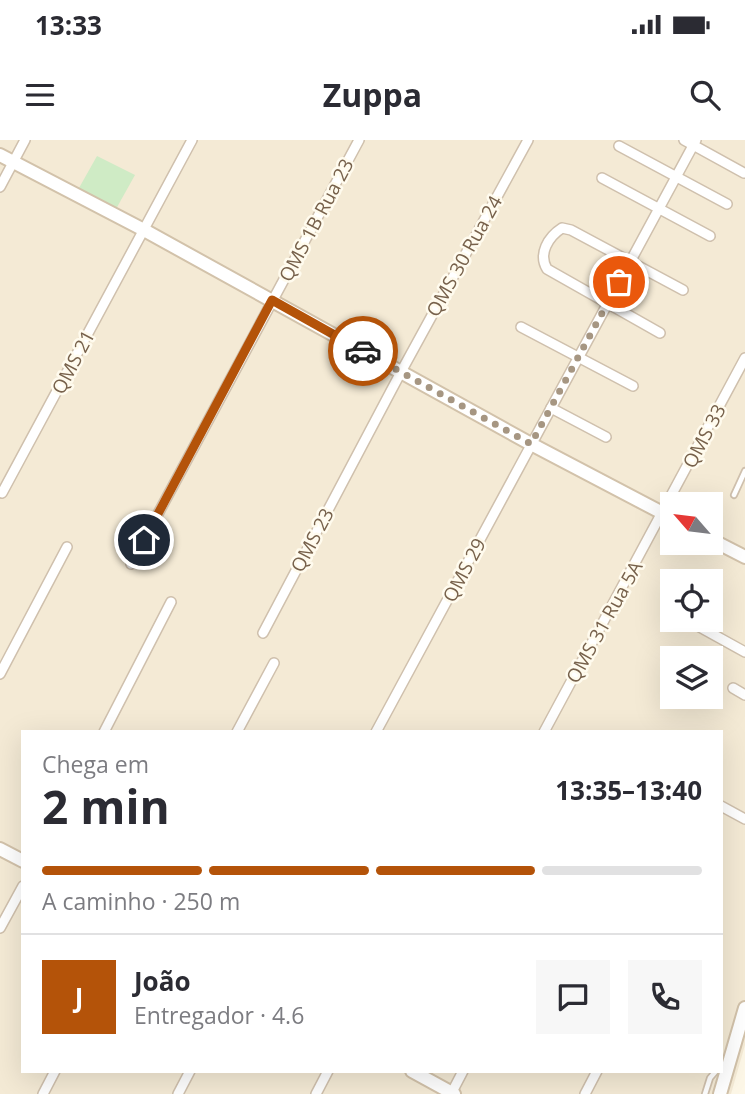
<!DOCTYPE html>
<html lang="pt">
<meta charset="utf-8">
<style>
body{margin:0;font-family:"Open Sans",sans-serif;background:#f7f7f7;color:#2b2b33;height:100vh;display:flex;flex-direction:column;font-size:26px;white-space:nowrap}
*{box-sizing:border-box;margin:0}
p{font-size:23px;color:#7c7c81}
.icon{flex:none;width:38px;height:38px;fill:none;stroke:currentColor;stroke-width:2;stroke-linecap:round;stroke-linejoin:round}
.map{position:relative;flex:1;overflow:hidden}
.sheet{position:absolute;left:21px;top:590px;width:702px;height:343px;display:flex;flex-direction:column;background:#fff;border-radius:0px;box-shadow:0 7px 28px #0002}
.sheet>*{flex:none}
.needle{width:46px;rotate:298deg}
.fabs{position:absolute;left:660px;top:352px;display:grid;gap:14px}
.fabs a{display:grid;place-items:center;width:63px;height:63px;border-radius:0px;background:#fff;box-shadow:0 7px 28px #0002;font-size:35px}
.pin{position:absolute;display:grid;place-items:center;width:60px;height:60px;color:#fff;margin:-30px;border:4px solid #fff;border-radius:50%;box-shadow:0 2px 7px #0007}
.courier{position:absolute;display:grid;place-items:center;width:70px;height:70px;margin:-35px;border:5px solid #b45309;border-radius:50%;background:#fff;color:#222;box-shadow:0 2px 9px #0007}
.summary em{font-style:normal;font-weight:700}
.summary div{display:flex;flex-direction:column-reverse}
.summary{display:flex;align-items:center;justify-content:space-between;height:119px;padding:0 21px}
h1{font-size:46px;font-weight:700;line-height:52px}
.bar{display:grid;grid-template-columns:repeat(4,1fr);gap:10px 7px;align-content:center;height:84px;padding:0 21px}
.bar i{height:9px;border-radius:5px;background:#e1e1e2}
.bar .current{background:#b45309}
.bar p{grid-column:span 4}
.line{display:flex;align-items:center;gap:18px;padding:0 21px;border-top:2px solid #e1e1e2}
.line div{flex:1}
.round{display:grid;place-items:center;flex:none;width:74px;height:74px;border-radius:0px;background:#f7f7f7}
.status{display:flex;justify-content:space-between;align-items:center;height:49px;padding:0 35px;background:#fff;direction:ltr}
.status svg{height:19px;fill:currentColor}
header{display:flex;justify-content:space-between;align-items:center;height:91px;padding:0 21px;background:#fff;font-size:32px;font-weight:700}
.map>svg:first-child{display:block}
.residential{fill:#f4ead5;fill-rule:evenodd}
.green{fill:#cfebc5}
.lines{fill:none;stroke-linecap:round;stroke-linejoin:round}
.lane-casing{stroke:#cfc0ad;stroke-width:8}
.street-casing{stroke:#cfc0ad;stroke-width:12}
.secondary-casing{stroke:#d2c2aa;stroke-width:16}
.lane{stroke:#fff;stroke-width:4.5}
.street{stroke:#fff;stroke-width:9}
.secondary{stroke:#fff;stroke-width:12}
.done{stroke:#a69682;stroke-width:7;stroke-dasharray:0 12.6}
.route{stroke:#b45309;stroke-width:9}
.labels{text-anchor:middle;stroke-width:5;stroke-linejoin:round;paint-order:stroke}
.street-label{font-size:19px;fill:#77614b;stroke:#fffbee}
</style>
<div class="status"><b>13:33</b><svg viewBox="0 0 49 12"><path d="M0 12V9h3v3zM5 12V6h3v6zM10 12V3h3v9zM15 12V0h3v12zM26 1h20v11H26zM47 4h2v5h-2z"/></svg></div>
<header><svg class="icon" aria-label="menu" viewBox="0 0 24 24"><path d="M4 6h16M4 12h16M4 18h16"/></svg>Zuppa<svg class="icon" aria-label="search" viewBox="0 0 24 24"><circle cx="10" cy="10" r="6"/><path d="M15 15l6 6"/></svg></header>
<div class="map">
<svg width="745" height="954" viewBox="0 0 745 954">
<rect width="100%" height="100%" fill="#fdf7e7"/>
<path class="residential" d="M0 0H745V905L731 954H0ZM672 364H710V402H672ZM672 441H710V480H672ZM672 518H710V556H672ZM23 592H721V931H23Z"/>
<polygon class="green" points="97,16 135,35 116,69 79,48"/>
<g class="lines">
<defs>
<g id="lane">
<polyline points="734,355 745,331"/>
<polyline points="705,954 710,938 716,931"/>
</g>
<g id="street">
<polyline points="684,0 744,33"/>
<polyline points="619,6 727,64"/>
<polyline points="602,38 710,96"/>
<polyline points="0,47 25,0"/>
<polyline points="521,187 633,246"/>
<path d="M660 193 547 129C538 114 548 97 562 88L571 90 683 150"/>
<polyline points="551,268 606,297"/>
<polyline points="2,353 192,0"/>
<polyline points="131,424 359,0"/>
<polyline points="698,486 745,512"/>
<polyline points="263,493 401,232 528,0"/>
<polyline points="0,534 67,407"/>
<polyline points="733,548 745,555"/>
<polyline points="104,592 171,462"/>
<polyline points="237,592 274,523"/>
<polyline points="376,592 696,0"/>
<polyline points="544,592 745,218"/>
<polyline points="721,666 745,679"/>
<polyline points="0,788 23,746"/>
<polyline points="43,954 55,931"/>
<polyline points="178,954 190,931"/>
<polyline points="316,954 328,931"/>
<polyline points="451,954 463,931"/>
<polyline points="585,954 597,931"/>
</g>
<g id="secondary">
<polyline points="0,15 144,90 531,304 672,378"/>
<polyline points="710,399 745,417"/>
<polyline points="0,709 23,721"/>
<polyline points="412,931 454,954"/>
<polyline points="720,954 745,868"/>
</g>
</defs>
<use href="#lane" class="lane-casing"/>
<use href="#street" class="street-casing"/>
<use href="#secondary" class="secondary-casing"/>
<use href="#lane" class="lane"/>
<use href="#street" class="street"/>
<use href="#secondary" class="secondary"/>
</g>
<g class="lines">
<polyline class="done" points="363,211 531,304 619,142"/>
<polyline class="route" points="144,400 272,160 363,211"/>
</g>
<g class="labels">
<g class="street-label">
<text transform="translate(316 80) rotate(-62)" y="7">QMS 1B Rua 23</text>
<text transform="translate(464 116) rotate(-61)" y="7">QMS 30 Rua 24</text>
<text transform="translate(73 222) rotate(-62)" y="7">QMS 21</text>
<text transform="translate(704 296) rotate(-62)" y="7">QMS 33</text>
<text transform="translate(312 400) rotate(-62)" y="7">QMS 23</text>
<text transform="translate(464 430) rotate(-62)" y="7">QMS 29</text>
<text transform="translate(604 482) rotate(-61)" y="7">QMS 31 Rua 5A</text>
</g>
</g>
</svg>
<div class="fabs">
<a><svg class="needle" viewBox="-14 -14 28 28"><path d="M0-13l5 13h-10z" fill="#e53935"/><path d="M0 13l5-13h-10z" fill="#7c7c81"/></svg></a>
<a><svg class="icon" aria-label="locate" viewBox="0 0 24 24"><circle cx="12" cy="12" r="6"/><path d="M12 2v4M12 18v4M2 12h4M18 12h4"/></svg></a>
<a><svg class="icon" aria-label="layers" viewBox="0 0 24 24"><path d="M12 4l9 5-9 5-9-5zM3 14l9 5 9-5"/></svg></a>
</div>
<div class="pin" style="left:619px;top:142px;background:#ea580c"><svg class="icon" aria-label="bag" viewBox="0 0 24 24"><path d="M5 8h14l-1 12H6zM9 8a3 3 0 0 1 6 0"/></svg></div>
<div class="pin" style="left:144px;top:400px;background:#1f2937"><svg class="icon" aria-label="home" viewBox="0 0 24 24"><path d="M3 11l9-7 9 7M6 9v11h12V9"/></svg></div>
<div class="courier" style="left:363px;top:211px"><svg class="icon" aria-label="car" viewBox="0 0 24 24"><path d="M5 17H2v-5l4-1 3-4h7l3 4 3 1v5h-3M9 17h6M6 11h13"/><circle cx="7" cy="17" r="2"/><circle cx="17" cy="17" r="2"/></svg></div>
<section class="sheet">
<div class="summary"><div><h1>2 min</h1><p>Chega em</p></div><em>13:35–13:40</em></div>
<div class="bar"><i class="current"></i><i class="current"></i><i class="current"></i><i></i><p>A caminho · 250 m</p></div>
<div class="line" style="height:126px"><b class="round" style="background:#b45309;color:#fff">J</b><div><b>João</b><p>Entregador · 4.6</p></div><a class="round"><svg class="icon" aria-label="chat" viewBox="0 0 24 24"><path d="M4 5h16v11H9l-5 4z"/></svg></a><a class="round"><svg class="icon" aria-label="phone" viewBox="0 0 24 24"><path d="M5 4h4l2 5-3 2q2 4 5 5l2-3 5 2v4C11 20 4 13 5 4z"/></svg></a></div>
</section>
</div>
